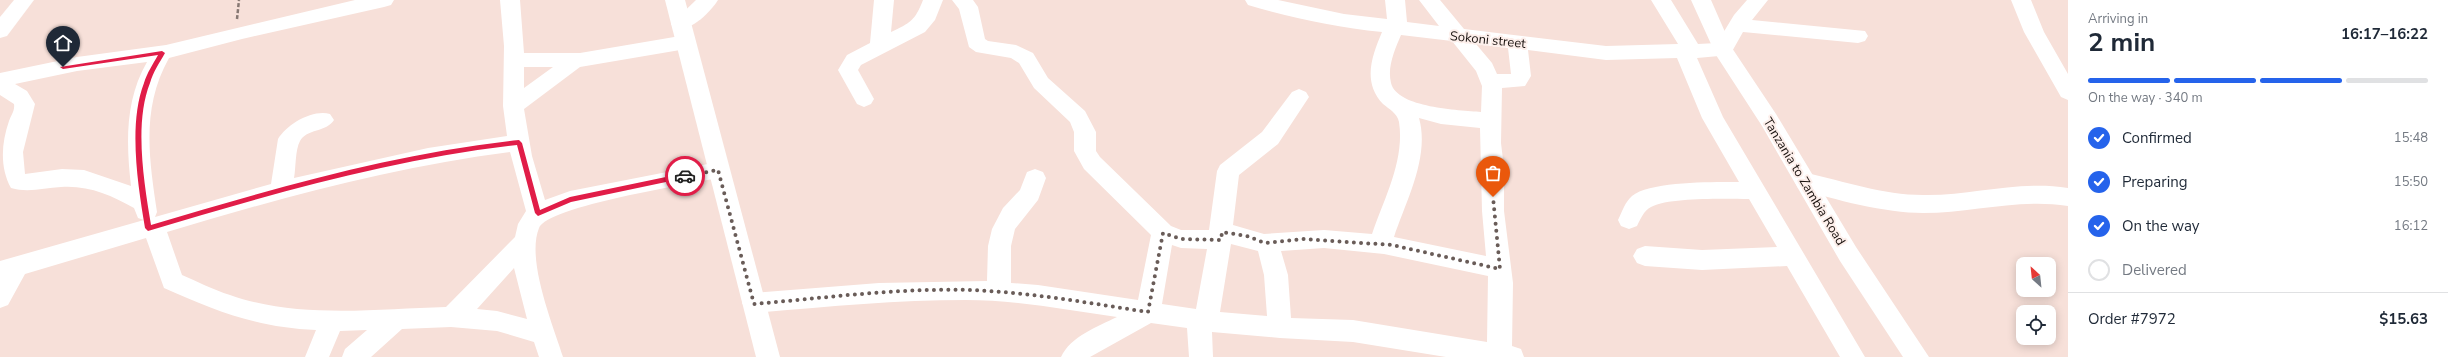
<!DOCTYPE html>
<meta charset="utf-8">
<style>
body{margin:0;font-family:"Nunito Sans",sans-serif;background:#f6f6f7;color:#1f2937;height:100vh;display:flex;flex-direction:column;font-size:15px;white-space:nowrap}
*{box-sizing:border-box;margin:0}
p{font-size:13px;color:#747a83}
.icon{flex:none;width:22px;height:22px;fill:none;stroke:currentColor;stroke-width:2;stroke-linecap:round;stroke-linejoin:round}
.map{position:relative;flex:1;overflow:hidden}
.panel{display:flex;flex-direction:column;background:#fff;width:380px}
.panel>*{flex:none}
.needle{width:26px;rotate:333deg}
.tools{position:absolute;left:2016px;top:257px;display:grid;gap:8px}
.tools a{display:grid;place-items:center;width:40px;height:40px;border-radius:8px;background:#fff;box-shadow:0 2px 10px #0003;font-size:20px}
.pin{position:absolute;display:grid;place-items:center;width:34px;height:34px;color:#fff;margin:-41px -17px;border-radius:50% 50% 50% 0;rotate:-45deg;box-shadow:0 0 4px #0007}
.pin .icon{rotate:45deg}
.courier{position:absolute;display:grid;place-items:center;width:40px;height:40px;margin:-20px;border:3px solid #e11d48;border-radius:50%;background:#fff;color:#222;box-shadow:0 1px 5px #0007}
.headline em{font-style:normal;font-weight:700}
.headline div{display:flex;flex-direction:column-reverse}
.headline{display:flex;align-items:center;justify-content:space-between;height:68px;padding:0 20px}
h1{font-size:26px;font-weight:700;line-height:30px}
.bar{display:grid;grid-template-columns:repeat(4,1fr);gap:6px 4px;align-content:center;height:48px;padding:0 20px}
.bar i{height:5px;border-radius:3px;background:#e0e1e3}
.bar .current{background:#2563eb}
.bar p{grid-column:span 4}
.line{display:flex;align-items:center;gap:10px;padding:0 20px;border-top:1px solid #e0e1e3}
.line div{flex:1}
ol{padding:0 20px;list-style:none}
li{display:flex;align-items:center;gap:12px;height:44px}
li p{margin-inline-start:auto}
li .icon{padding:4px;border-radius:50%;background:#2563eb;color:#fff;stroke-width:4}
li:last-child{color:#747a83}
li i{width:22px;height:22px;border:2px solid #e0e1e3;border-radius:50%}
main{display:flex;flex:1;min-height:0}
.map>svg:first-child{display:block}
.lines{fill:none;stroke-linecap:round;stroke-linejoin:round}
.path{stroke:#877873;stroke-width:2.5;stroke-dasharray:4 2;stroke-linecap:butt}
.minor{fill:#fff;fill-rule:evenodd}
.tertiary{fill:#fff;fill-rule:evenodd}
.trunk{fill:#fff;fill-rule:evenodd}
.route{fill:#e11d48}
.done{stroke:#695c58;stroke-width:4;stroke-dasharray:0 7.2}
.labels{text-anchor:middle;stroke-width:4;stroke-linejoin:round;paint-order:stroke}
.street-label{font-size:13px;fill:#1c1512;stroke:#fdefeb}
</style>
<main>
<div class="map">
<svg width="2068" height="357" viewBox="0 0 2068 357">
<rect width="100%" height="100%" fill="#f7e0d9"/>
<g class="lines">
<polyline class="path" points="237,19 239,0"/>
<g class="minor">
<polygon points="14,0 34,0 7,36 0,38 0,17"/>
<path d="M355 0H394L391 5 384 7 242 39 169 58C141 108 149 158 157 212L155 217 271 184 278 139C287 124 313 109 330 114L334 120C327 132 306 129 300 141 295 150 296 168 294 178L428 148 507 136 503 106 504 46 500 0H520L524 53H580L686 35 693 37 696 42 693 47 686 49 580 67 524 109 532 156 545 200 570 191 718 162 726 164 729 170 726 176 718 178C690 184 548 206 539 228 526 260 553 325 563 357H539L534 342 497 331 451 327 402 329 371 357H342L345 349 367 330 340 331 329 357H305L316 330C258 328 216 311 164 288L146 238 25 274 8 305 0 308V261L144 220 138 218 134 208C111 195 88 185 61 187 44 188 28 193 11 188 0 168 1 144 9 121 11 115 15 111 14 104L0 95V73L77 57 166 45ZM147 62C125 100 126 143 131 186L84 170 62 169 25 174 23 152 35 104 27 91 15 84 77 71ZM524 67H553L524 88ZM510 152 526 211 518 224 515 237 446 307C375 309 298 319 230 295 213 290 197 281 182 275L167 232C280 198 393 167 510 152ZM514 268 527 319 497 311 477 309Z"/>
<path d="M696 0H718C710 13 689 33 674 29L671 24Z"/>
<path d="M874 0H894L891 32C910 23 915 21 923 0H943L935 20 925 32 861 65 858 70 874 99 871 104 864 107 857 104 838 70 847 55 870 43Z"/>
<path d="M952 0H973L978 7 985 39 988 41 1016 45 1033 53 1048 78 1085 111 1096 132V151L1100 157 1171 226 1181 230H1209L1217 171 1220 165 1262 132 1292 92 1299 89 1306 92 1309 97 1278 144 1239 175 1233 225 1264 234 1324 230 1372 234C1384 199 1405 160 1399 122 1397 113 1389 109 1383 104 1362 82 1372 56 1382 32 1336 27 1292 18 1248 5L1245 0H1278L1344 14 1387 19 1385 0H1405L1407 22 1439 26 1419 0H1440L1464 29 1606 46 1678 44 1651 0H1671L1698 44 1717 43 1734 15 1747 0H1768L1752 20 1865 31 1868 36 1865 41 1858 43 1743 32 1730 55 1697 58 1723 117 1865 357H1840L1787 266 1702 270 1645 266 1637 263 1633 256 1637 249 1645 246 1702 250 1777 247 1749 199C1725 199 1671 197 1651 207 1644 210 1640 220 1637 226L1629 229 1621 226 1618 220C1622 212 1625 202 1632 196 1650 181 1715 182 1739 182L1702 118 1677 58 1606 60 1528 50 1531 76 1525 86 1502 88 1501 143 1504 168V211L1513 283 1512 346 1521 349 1524 357H1446L1353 342 1280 338 1212 332 1213 357H1189L1187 328 1151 323 1090 357H1061C1071 336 1097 327 1117 317 1067 310 1017 300 966 300 895 300 824 307 754 313L746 310 742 303 746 296 754 293 879 283 987 281 988 246 992 229 1003 208 1020 190 1027 172 1035 169 1043 172 1046 178 1038 200 1015 229 1011 246V283L1038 285 1138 300 1151 235 1084 169 1074 151V132L1070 122 1034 88 1019 63 1011 58 976 52 969 47 959 9ZM1401 35 1452 41 1476 71 1482 86 1481 112C1459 110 1397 108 1391 83 1387 67 1395 49 1401 35ZM1476 44 1508 48 1511 74H1497L1492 63ZM1419 118 1441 124 1480 128 1482 211 1486 256 1394 237C1406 201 1430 157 1419 118ZM1231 244 1258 251 1264 275 1267 316 1220 312ZM1172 245 1181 248 1207 249 1196 309 1162 304ZM1324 248 1384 254 1488 276 1487 342 1353 320 1291 318 1288 275 1281 251Z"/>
<polygon points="2011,0 2031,0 2044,32 2068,74 2068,100 2061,97 2024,32"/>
<path d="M1806 173C1844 181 1883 195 1923 195 1972 196 2018 180 2068 188V206C2019 198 1972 213 1923 213 1886 213 1834 200 1798 188L1795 182 1798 176Z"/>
</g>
<polygon class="tertiary" points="665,0 685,0 780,357 756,357"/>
<polygon class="trunk" points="1691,0 1711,0 1732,48 1776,114 1856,247 1929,357 1903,357 1840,261 1762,126 1716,55"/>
</g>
<path class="route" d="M162 51 165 53C160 62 153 72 150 83 134 123 144 183 151 225 272 189 394 153 519 140L522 143 540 210 570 197 685 173 688 176 685 178 571 202 538 216 535 213 517 145C391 159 269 195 148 231L145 228C138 186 128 124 144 83 147 73 153 64 158 55L63 69 60 67Z"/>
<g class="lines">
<path class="done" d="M685 176 718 170 754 304C824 298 897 288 968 290 1029 292 1088 303 1148 312L1163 233 1181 239 1221 240 1222 232 1247 236 1265 243 1304 239 1392 245 1500 269 1493 197"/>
</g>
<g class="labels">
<g class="street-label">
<text transform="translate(1488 39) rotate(6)" y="5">Sokoni street</text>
<text transform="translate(1805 181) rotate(59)" y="5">Tanzania to Zambia Road</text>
</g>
</g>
</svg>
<div class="tools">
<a><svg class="needle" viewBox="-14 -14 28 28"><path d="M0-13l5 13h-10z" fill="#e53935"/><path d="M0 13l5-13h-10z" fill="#747a83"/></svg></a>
<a><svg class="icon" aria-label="locate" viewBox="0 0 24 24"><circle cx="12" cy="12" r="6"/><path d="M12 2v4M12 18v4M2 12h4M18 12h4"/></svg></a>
</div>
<div class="pin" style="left:1493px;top:197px;background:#ea580c"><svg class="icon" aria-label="bag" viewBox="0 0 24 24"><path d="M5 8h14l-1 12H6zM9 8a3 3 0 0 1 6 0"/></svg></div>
<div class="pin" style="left:63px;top:67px;background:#1f2937"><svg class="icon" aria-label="home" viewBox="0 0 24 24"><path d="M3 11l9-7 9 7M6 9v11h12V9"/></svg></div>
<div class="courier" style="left:685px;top:176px"><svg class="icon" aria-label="car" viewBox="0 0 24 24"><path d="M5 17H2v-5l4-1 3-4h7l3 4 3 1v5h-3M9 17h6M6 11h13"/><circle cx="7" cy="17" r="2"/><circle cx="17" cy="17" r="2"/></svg></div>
</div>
<section class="panel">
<div class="headline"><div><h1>2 min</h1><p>Arriving in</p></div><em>16:17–16:22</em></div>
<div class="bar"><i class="current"></i><i class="current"></i><i class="current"></i><i></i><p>On the way · 340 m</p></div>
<ol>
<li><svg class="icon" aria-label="check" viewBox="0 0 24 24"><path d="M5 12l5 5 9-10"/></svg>Confirmed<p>15:48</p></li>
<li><svg class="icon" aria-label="check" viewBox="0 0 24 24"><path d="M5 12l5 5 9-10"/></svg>Preparing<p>15:50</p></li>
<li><svg class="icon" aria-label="check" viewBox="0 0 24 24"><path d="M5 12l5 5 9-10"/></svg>On the way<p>16:12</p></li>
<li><i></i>Delivered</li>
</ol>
<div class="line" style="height:52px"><div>Order #7972</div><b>$15.63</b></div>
</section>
</main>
